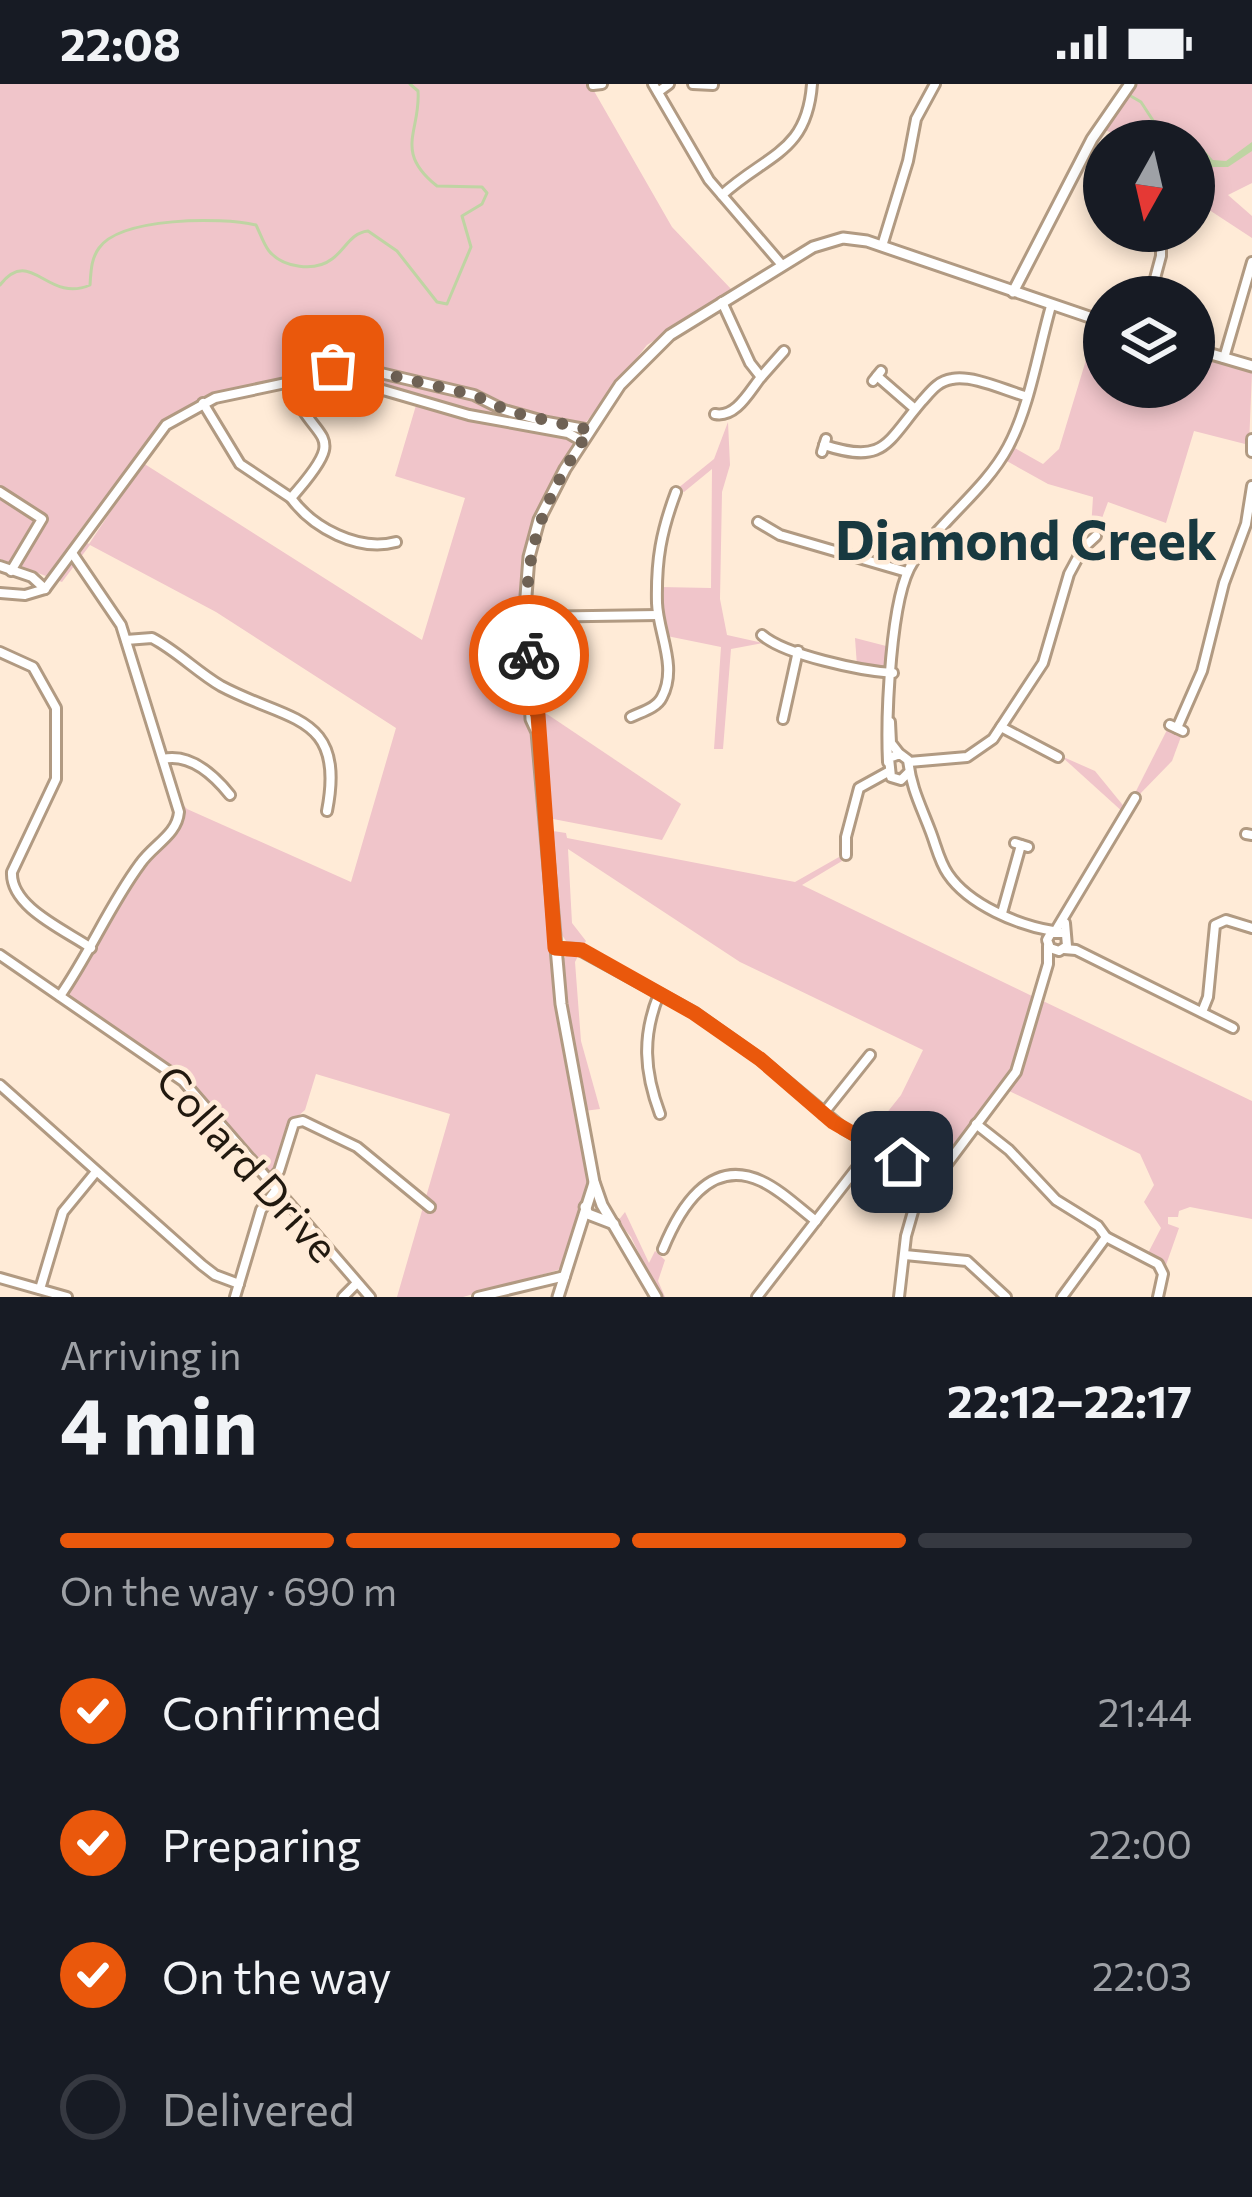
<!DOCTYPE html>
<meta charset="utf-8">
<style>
body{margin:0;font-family:Commissioner,sans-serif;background:#20242c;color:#f1f3f6;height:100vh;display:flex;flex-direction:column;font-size:45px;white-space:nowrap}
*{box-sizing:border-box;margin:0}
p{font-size:39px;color:#9ea1a6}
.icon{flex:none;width:66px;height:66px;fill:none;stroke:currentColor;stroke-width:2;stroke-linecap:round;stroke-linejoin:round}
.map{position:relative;height:1213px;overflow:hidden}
.side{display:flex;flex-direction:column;background:#171b24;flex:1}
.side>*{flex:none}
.needle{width:78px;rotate:188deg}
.tools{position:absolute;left:1083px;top:36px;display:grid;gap:24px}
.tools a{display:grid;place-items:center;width:132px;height:132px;border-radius:50%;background:#171b24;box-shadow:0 6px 18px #0003;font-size:60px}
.pin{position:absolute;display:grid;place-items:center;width:102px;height:102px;color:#fff;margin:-51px;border-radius:24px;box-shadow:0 6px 18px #0006}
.courier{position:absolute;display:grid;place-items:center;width:120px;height:120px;margin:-60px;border:9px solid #ea580c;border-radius:50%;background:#fff;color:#222;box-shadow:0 3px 15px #0007}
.overview em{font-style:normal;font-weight:700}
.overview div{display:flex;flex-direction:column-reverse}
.overview{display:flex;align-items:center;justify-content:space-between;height:204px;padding:0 60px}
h1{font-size:78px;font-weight:700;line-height:90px}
.bar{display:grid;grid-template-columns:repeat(4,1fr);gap:18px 12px;align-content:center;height:144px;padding:0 60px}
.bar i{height:15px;border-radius:9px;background:#363941}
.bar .selected{background:#ea580c}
.bar p{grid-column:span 4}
ol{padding:0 60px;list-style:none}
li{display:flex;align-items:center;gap:36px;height:132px}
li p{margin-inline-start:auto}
li .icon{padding:12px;border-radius:50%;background:#ea580c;color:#fff;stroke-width:4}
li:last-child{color:#9ea1a6}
li i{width:66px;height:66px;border:6px solid #363941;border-radius:50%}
.status{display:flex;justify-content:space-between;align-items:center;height:84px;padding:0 60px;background:#171b24;direction:ltr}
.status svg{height:33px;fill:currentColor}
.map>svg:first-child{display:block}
.green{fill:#f0c5ca}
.water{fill:#bfd4a3}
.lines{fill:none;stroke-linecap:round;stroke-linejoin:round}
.stream{stroke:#bfd4a3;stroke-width:3}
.minor-casing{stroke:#b19a82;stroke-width:14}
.tertiary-casing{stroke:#b19a82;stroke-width:15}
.minor{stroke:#fff;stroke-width:8}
.tertiary{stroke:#fff;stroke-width:9}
.done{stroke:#6f6255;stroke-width:12;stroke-dasharray:0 21.6}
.route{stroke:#ea580c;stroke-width:15}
.labels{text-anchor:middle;stroke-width:9;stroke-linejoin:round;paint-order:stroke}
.street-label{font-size:42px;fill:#21190f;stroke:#ffebd7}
.district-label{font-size:54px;font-weight:bold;fill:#183940;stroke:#ffebd7}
</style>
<div class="status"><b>22:08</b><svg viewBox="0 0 49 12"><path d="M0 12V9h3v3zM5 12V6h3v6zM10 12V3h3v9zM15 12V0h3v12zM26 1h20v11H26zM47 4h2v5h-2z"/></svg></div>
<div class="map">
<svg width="1252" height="1213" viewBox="0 0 1252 1213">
<rect width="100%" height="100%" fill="#ffebd7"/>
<g class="green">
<polygon points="0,0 590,0 672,143 732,206 647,261 583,342 534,337 536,341 466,328 345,292 341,286 358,281 344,279 216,310 168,333 76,451 89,460 143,379 422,556 465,414 395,392 417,318 572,354 573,364 548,409 525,476 520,526 522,592 533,647 552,891 590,1092 563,1180 558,1186 463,1213 397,1213 450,1030 316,990 305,1026 290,1039 275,1086 268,1090 184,993 69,912 108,833 154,766 178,747 183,733 180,717 187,725 351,798 396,644 216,528 90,461 62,498 0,475"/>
<polygon points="1133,0 1252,0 1252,99 1228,111 1252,132 1252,154 1194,116 1194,57 1126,57 1102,44"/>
<polygon points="1096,243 1104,245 1104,303 1194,303 1194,271 1252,288 1249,361 1194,347 1166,439 1108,418 1098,445 1091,445 1093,413 1048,400 1005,376 1013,363 1043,380 1059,365"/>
<polygon points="728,338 730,381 722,408 720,515 727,551 763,559 731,565 723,665 714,665 721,563 667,552 660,503 711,504 712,385 684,408 677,405 714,375"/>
<polygon points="855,554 890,563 887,583 857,582"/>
<polygon points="538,624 681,720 662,756 548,734"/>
<polygon points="1168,644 1182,650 1172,677 1137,713 1134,711"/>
<polygon points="1061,672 1095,687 1126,725 1124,729"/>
<polygon points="553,747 566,749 567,754 795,798 839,773 842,777 802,801 1034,913 1013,986 937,1083 909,1076 866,1055 901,1011 923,966 740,878 568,765 572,839 586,857 583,862 566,857 562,851 550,748"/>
<polygon points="570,867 579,870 575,878 581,957 600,1025 584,1027 561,878"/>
<polygon points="1043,917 1252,1017 1252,1135 1190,1123 1179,1127 1178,1133 1168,1133 1168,1140 1179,1144 1166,1181 1147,1171 1161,1144 1144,1118 1154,1101 1140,1070 1007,1006 1023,986"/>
<polygon points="625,1128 649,1179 655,1167 665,1176 658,1197 665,1213 660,1213 631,1153 618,1137"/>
</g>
<polygon class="water" points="1154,38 1192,52 1213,76 1226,77 1252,58 1252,67 1228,83 1211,83 1194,63 1194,57 1162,46"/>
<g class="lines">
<g class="stream">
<polyline points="1129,11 1141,18 1154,38"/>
<path d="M0 201C31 161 47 220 90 201 91 187 91 175 99 164 121 133 221 133 256 141 260 149 264 161 269 167 283 184 315 188 332 175 346 165 350 149 368 147L397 167 437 218 447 220 471 163 462 132 482 120 487 109 482 103 437 102C393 67 421 47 418 7L410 0"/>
</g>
<defs>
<g id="minor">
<polyline points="653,0 709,96 782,181"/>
<polyline points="693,0 713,1"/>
<polyline points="593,1 602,0"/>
<polyline points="658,8 669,0"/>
<path d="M722 111C767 70 807 69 812 0"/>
<polyline points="882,162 908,77 916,35 935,0"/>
<polyline points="1150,213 1161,172 1161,147"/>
<polyline points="1224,274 1252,178"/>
<polyline points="316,286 333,282 355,283 474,311 504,326 547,338 590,346"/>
<polyline points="877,292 915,325"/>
<polyline points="761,293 784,267"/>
<polyline points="873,297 881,287"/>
<path d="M203 319 240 380 291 414C356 341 310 364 289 295"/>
<path d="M715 330C736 334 749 308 761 293L750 279 722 218"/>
<polyline points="1252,355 1252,368"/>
<path d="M824 361C885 381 886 359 922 317 931 307 938 297 952 295 973 291 1004 306 1025 312"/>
<polyline points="822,368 826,355"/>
<polyline points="0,408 42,435 11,487"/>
<path d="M291 414C313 444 358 468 396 458"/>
<polyline points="758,438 780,451 907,488"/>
<polyline points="0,482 32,493 45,505 166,341 215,314 328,290 469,331 568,349 582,357"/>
<polyline points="0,509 25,511 45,505"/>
<polyline points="526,533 658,531"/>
<path d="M762 551C785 571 861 587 893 589"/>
<path d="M126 556 152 554C177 567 197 588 221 602 288 638 346 629 327 727"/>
<path d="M0 568 33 583 56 624V695L12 788C10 823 65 846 91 864"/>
<path d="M631 633C641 628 657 624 662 613 678 583 658 549 657 519 656 476 661 448 676 408"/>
<polyline points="783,635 798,567"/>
<polyline points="890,638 891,659 898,668"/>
<polyline points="1170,641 1183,647"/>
<polyline points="1001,643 1058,673"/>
<polyline points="1177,644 1202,587 1224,499 1246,440 1252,402"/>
<path d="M163 675C191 669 214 691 230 711"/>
<path d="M888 678C886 634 890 512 913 478 940 437 985 406 1008 363 1030 322 1038 267 1051 222"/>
<polyline points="909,678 967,673 993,655 1043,579 1069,490 1083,464 1096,452"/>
<path d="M908 689 901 696 891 693 889 674 900 670 908 676C911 703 920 720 930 746 936 761 939 777 948 790 969 821 1018 841 1053 847"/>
<polyline points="1246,750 1252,751"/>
<polyline points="1015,759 1028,763"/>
<polyline points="846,771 846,753 859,704 888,688"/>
<polyline points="1002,829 1021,761"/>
<polyline points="1056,846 1135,714"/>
<polyline points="1065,849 1051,849 1047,856 1050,864 1059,867 1067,862 1065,839"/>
<polyline points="555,864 578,865 695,929 760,975 844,1045 934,1093"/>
<polyline points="1064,865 1076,866 1233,944"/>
<polyline points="0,871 183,997 370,1213"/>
<path d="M659 910C642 952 644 987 660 1030"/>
<path d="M60 912C90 869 109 822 140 780 153 761 177 751 179 728L121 541 72 469"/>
<polyline points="1202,928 1208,913 1215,841 1226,836 1252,844"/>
<polyline points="0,1001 202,1181 215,1191 239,1200"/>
<polyline points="823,1030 870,971"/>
<polyline points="976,1040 1009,1066 1056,1116 1098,1142 1106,1153 1158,1180 1163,1190 1158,1213"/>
<polyline points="269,1098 279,1087 294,1039 303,1037 357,1063 430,1123"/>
<path d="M663 1165C679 1126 709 1073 761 1097 781 1106 799 1124 816 1137"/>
<polyline points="905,1171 967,1177 1006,1213"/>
<polyline points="0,1194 67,1213"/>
<polyline points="40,1205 63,1128 95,1089"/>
<polyline points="235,1213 261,1126 276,1106"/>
<polyline points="343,1213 356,1200"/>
<polyline points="478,1213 565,1192"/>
<polyline points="757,1213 873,1063"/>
<polyline points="899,1213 906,1152 914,1124 1016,988 1048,880 1048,862"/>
<polyline points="1062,1213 1106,1153"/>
</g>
<g id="tertiary">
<polyline points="1013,208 1092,55 1130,0"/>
<polyline points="1194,265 1252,282"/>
<polyline points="585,1123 588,1130 614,1140"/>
<polyline points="558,1213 594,1099"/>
<polyline points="656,1213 602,1121 594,1098 561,920 537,648 531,635 526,512 529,473 539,436 565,385 620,301 670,251 813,163 843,154 867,157 1104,238"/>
</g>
</defs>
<use href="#minor" class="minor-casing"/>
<use href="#tertiary" class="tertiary-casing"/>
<use href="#minor" class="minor"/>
<use href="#tertiary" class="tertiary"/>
</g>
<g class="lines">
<path class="done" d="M333 282 355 283 474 311 511 328 590 346C537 423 520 478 529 571"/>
<polyline class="route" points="529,571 533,620 538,631 555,864 582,866 694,929 760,975 833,1038 902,1078"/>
</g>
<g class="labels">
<g class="street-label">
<text transform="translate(247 1080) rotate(48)" y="15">Collard Drive</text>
</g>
<g class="district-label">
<text x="1026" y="476">Diamond Creek</text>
</g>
</g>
</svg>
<div class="tools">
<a><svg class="needle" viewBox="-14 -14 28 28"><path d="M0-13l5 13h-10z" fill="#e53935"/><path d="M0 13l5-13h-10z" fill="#9ea1a6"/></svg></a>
<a><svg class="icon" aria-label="layers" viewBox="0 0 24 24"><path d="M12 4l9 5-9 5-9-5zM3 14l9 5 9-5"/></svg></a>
</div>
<div class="pin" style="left:333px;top:282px;background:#ea580c"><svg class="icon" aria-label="bag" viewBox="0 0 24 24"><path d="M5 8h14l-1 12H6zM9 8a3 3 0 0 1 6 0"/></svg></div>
<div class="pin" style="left:902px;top:1078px;background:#1f2937"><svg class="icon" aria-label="home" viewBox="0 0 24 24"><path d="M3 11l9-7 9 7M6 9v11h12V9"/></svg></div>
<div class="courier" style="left:529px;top:571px"><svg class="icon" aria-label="bike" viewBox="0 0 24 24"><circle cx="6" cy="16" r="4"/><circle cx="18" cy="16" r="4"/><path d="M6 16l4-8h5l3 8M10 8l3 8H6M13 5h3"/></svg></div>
</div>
<section class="side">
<div class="overview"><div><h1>4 min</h1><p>Arriving in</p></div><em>22:12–22:17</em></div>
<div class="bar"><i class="selected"></i><i class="selected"></i><i class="selected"></i><i></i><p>On the way · 690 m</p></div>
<ol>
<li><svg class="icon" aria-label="check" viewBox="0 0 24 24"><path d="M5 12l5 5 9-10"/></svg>Confirmed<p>21:44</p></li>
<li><svg class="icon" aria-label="check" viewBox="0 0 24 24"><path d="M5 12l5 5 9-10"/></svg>Preparing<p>22:00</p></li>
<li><svg class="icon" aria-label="check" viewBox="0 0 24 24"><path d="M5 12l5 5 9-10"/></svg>On the way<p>22:03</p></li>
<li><i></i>Delivered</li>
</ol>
</section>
